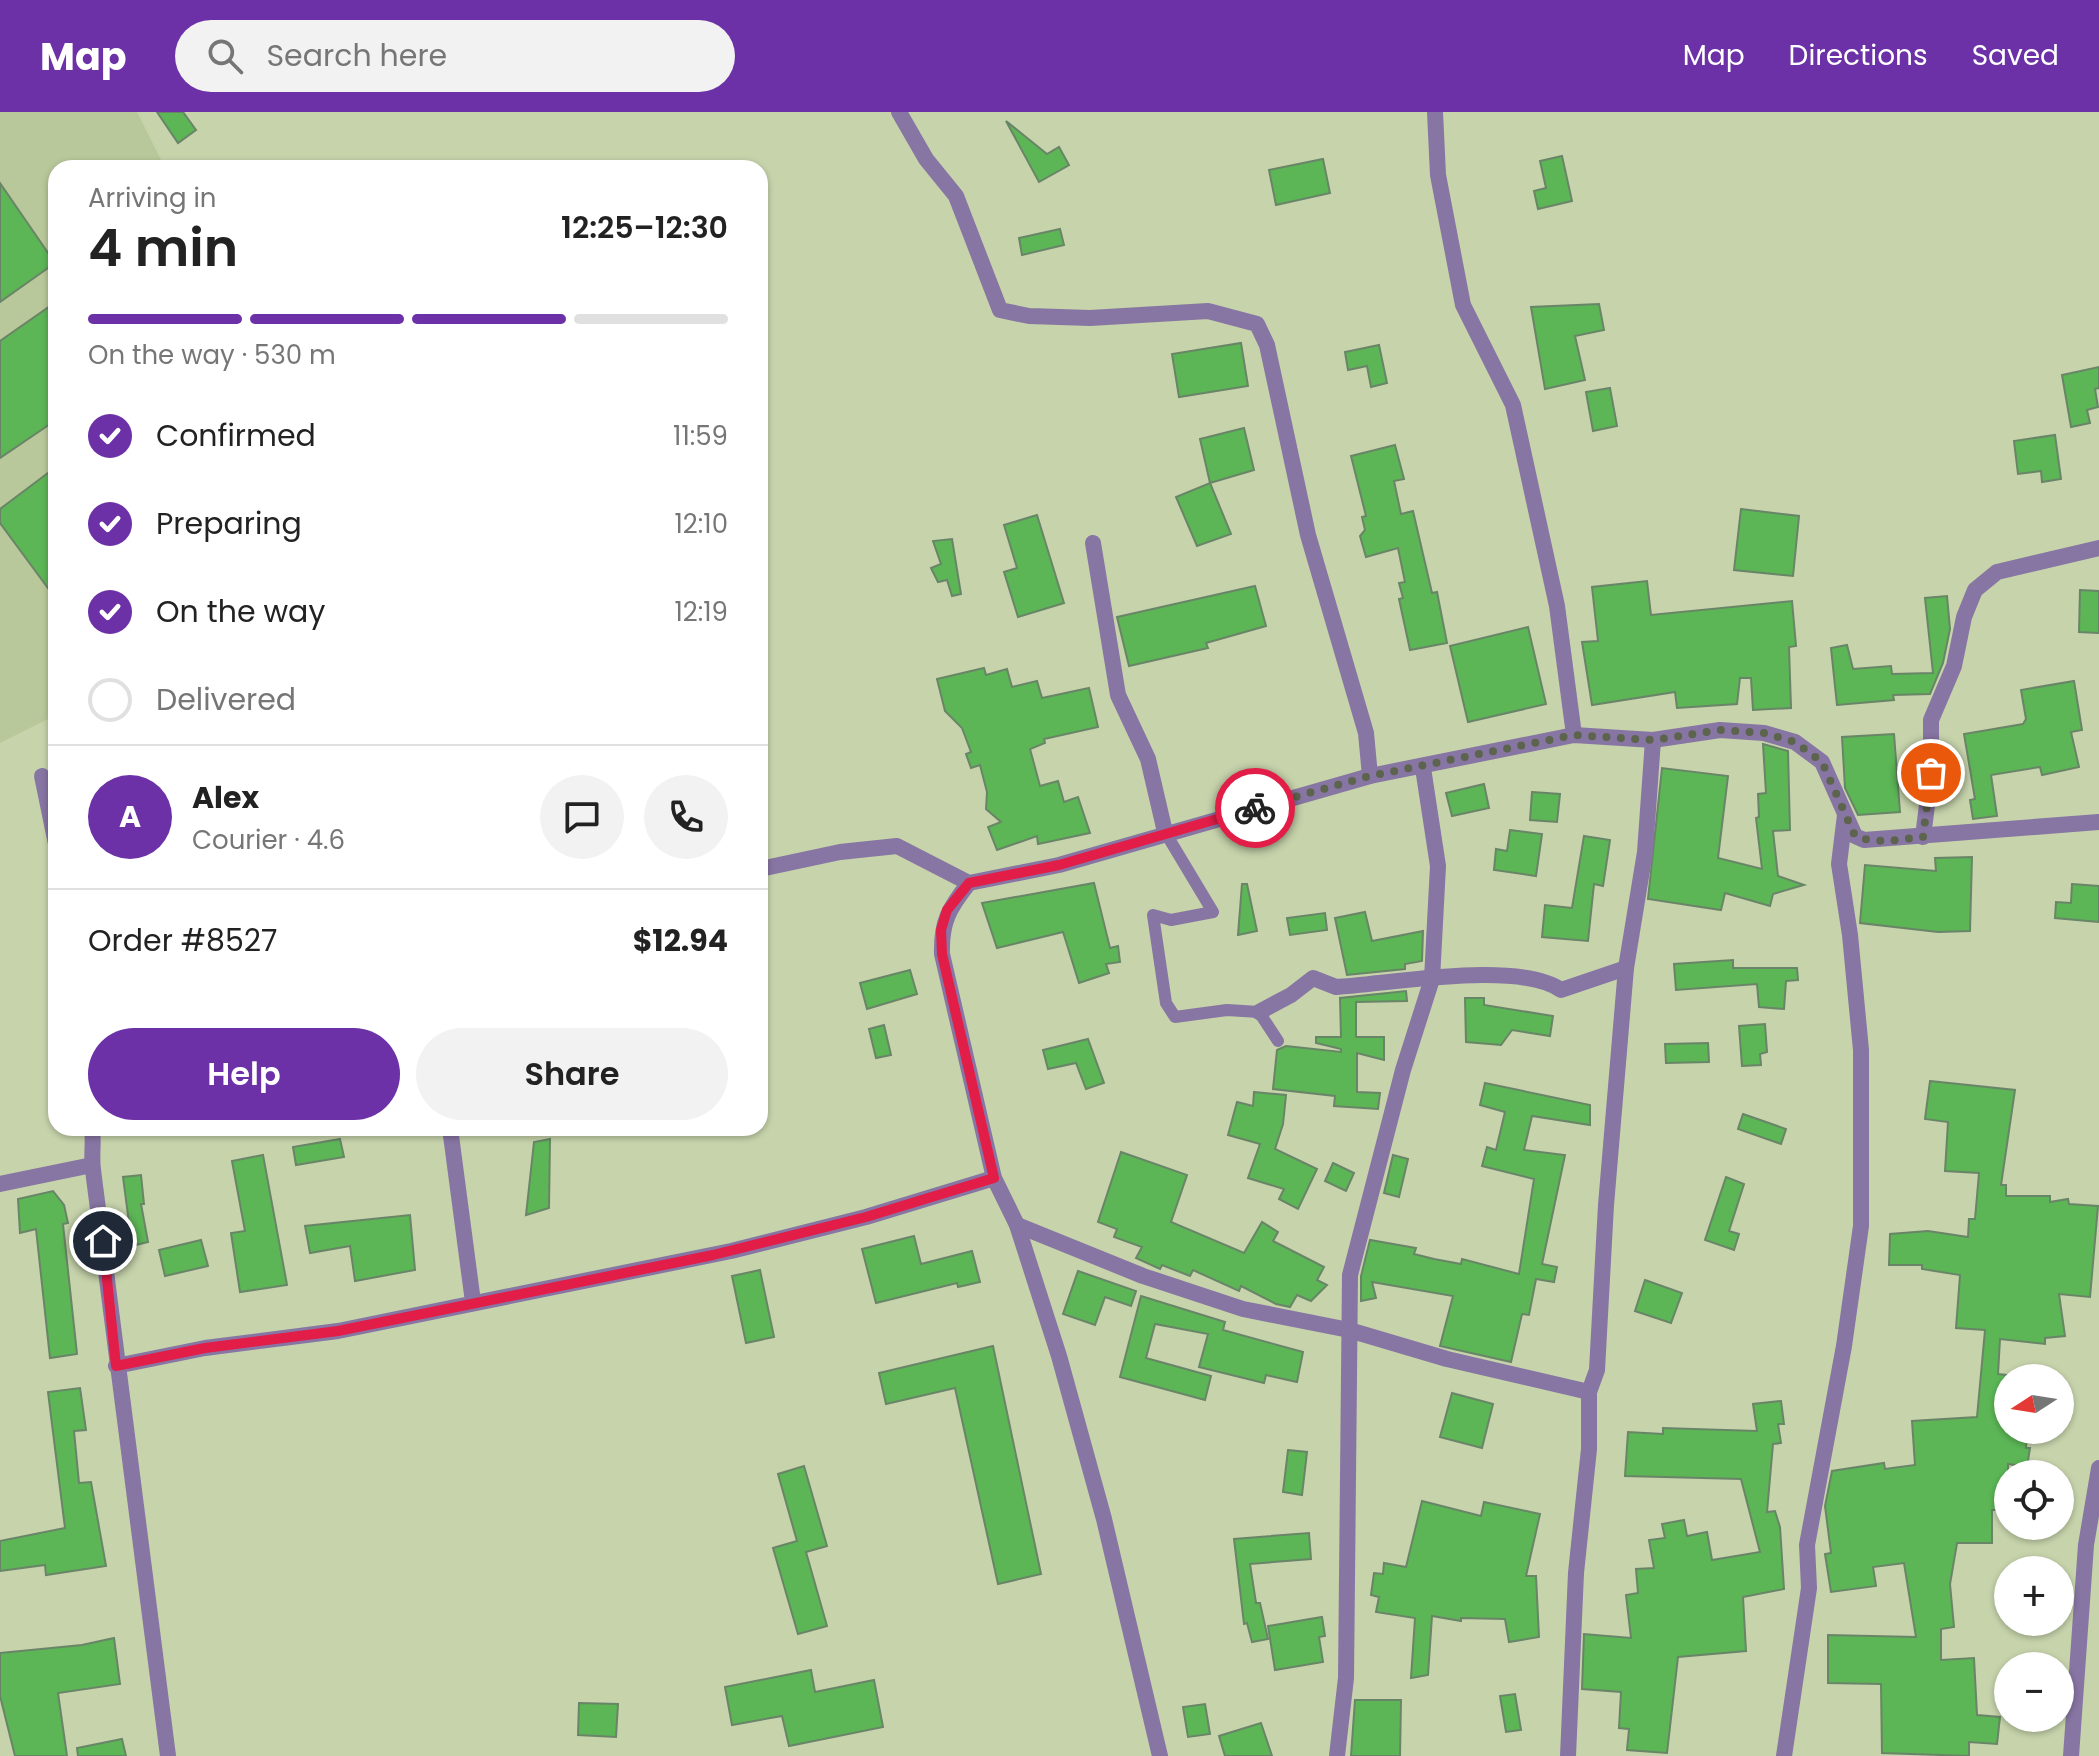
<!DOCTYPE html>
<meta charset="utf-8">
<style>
body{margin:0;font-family:Poppins,sans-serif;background:#f2f2f2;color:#222;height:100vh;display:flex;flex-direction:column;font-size:30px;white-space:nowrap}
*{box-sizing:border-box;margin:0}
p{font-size:26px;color:#767676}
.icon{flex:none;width:44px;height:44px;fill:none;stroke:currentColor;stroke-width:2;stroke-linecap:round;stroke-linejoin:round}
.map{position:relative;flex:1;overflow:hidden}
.panel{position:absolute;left:48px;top:48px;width:720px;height:976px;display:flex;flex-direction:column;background:#fff;border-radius:24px;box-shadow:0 2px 6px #0004}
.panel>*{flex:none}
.needle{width:52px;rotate:258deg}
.fabs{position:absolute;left:1994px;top:1252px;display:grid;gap:16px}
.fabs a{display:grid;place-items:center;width:80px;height:80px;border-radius:50%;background:#fff;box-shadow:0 2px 6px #0004;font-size:40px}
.pin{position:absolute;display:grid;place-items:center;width:68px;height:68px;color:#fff;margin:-34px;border:4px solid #fff;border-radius:50%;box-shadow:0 2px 8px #0007}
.courier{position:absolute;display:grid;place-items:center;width:80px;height:80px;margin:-40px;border:6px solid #e11d48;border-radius:50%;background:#fff;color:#222;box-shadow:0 2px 10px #0007}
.head em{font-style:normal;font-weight:600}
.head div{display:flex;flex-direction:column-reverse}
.head{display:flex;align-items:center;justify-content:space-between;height:136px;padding:0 40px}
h1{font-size:52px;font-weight:600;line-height:60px}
.bar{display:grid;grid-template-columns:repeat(4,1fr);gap:12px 8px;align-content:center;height:96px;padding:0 40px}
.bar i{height:10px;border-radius:6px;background:#e0e0e0}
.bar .current{background:#6c31a7}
.bar p{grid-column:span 4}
.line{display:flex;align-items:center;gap:20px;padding:0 40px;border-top:2px solid #e0e0e0}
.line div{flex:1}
.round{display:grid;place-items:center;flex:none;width:84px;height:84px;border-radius:42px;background:#f2f2f2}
ol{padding:0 40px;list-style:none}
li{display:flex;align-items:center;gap:24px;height:88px}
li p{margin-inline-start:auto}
li .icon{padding:8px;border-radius:50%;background:#6c31a7;color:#fff;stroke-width:4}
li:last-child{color:#767676}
li i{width:44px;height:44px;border:4px solid #e0e0e0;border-radius:50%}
.action{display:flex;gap:16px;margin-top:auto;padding:16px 40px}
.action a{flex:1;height:92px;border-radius:48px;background:#6c31a7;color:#fff;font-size:32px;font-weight:600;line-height:92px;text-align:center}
.action a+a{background:#f2f2f2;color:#222}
header{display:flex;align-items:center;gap:48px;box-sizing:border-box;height:112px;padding:0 40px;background:#6c31a7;color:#fff}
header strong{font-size:38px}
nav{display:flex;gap:44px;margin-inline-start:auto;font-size:28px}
.search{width:560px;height:72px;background:#f2f2f2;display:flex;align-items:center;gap:20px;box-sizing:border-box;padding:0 28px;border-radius:44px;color:#767676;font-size:30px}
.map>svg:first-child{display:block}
.built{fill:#b9c89a}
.building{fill:#5cb656;stroke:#698567;stroke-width:2}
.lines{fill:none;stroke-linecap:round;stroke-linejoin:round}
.lane{stroke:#8775a3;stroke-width:12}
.street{stroke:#8775a3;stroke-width:16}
.done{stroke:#5d644d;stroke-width:8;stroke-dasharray:0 14.4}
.route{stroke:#e11d48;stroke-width:10}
</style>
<header>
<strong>Map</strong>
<div class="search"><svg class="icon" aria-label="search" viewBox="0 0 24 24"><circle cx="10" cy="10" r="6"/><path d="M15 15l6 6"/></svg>Search here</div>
<nav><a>Map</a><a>Directions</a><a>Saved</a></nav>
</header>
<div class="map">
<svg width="2099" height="1644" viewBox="0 0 2099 1644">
<rect width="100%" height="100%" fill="#c6d3ab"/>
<polygon class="built" points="0,0 137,0 165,56 56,56 56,603 0,631"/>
<g class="building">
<polygon points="157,0 183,0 196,18 178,31"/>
<polygon points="1006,9 1047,42 1059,35 1069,53 1039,70"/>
<polygon points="1562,44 1572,89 1538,97 1534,79 1546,76 1540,49"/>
<polygon points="1323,47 1330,81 1276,93 1269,58"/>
<polygon points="0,71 55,151 0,190"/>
<polygon points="1060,117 1064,133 1022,143 1019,126"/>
<polygon points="56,190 56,308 0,346 0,229"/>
<polygon points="1599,192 1604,218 1575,224 1585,268 1545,277 1531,195"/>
<polygon points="1241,231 1248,274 1179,285 1172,242"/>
<polygon points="1379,233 1387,271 1371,275 1367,254 1348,258 1345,240"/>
<polygon points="2099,255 2099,276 2095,277 2098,295 2087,298 2090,311 2071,315 2062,263"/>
<polygon points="1610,276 1617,314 1593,319 1586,280"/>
<polygon points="1244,316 1254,358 1210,371 1200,327"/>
<polygon points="2055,323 2061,367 2042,370 2041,359 2018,362 2014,329"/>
<polygon points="1395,333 1404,367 1394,369 1401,402 1413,399 1432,481 1437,480 1447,531 1410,538 1399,487 1403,486 1399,471 1405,470 1398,436 1366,445 1360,424 1365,418 1362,405 1366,404 1351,344"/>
<polygon points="56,355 56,487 0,411 0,397"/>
<polygon points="1210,371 1231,422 1197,434 1176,385"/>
<polygon points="1741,397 1799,404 1793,464 1734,458"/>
<polygon points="1037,403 1064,491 1018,505 1004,460 1017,456 1004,413"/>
<polygon points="952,427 961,482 952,484 947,468 938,470 931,456 941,452 933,429"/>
<polygon points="1647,469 1651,503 1792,489 1796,534 1789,535 1791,596 1753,598 1751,566 1740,566 1737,592 1677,596 1675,580 1592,593 1582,530 1598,529 1592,475"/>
<polygon points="1255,474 1266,514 1206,531 1208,536 1129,554 1117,505"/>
<polygon points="2080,478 2099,479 2099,521 2079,520"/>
<polygon points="1947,484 1950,517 1943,551 1930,582 1893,583 1894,588 1837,593 1831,536 1847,533 1853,557 1891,554 1892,562 1933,561 1925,486"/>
<polygon points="1528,515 1546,592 1468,610 1450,534"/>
<polygon points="984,556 986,563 1007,557 1012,575 1037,569 1042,586 1089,576 1098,615 1044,627 1045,631 1030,637 1040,674 1058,669 1064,690 1078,685 1090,721 1038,732 1037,724 997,738 988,715 1001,710 986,697 987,680 980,653 971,656 966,642 971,640 962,616 945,599 937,567"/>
<polygon points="2074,569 2082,618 2071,620 2079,655 2042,663 2040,655 1991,663 1997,704 1973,707 1970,688 1975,687 1964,622 2023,612 2026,607 2021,578"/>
<polygon points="1894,622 1900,700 1858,703 1845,676 1842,625"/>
<polygon points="1763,632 1788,639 1790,718 1773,719 1778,764 1804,773 1773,782 1770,794 1725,781 1721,798 1648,787 1662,656 1728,664 1718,746 1762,757 1756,706 1759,705 1758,682 1766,681"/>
<polygon points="1484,672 1489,696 1452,704 1446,681"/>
<polygon points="1532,680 1560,682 1557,710 1530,708"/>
<polygon points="1510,718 1542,722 1536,764 1494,758 1496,737 1507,739"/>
<polygon points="1584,724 1610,728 1603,774 1594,772 1588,829 1542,825 1545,793 1572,796"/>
<polygon points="1972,745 1970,819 1938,820 1860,811 1865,753 1936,759 1935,746"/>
<polygon points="1094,771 1110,836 1118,834 1120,850 1106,852 1109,861 1079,871 1063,820 997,836 982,791"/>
<polygon points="1242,772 1247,772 1257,819 1238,823"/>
<polygon points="2072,772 2099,774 2099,810 2055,806 2056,790 2071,791"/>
<polygon points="1365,800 1372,829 1423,819 1422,849 1405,852 1405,857 1347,863 1335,806"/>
<polygon points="1325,801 1327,818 1290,823 1287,806"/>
<polygon points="1733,848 1733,856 1797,856 1798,868 1786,869 1784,897 1759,895 1757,872 1676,878 1674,852"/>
<polygon points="910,858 917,882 867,897 860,871"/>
<polygon points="1406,879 1407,889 1356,890 1356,925 1384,925 1384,948 1357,941 1357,980 1380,981 1378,997 1334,994 1335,984 1273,977 1277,938 1286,934 1341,940 1341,937 1316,931 1316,925 1341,925 1340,886"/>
<polygon points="1465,886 1484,886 1484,893 1553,904 1550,924 1512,918 1501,933 1466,930"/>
<polygon points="1765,912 1767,940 1760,942 1761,953 1742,954 1739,914"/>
<polygon points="884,913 891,943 876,946 869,917"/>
<polygon points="1088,927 1104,971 1086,977 1076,951 1048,957 1043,938"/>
<polygon points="1708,931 1709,950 1666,951 1665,932"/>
<polygon points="1930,969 2015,978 2001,1073 2006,1073 2006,1084 2050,1084 2050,1090 2068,1087 2069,1092 2098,1094 2090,1185 2059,1182 2065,1224 2045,1226 2045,1232 2000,1227 1998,1262 2006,1263 2008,1318 2027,1318 2026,1336 2030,1336 2027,1355 2008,1352 2008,1382 2000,1382 2000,1398 1992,1398 1992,1431 1957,1431 1950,1472 1954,1515 1941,1517 1941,1548 1974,1546 1977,1603 2000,1605 1997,1632 1969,1630 1969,1644 1882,1641 1881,1572 1828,1571 1828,1523 1916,1525 1904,1451 1873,1455 1876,1474 1831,1480 1825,1442 1831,1441 1825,1394 1832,1359 1884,1351 1885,1357 1915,1353 1912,1309 1977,1305 1985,1218 1956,1216 1960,1163 1922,1157 1922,1153 1889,1153 1890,1122 1928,1119 1968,1125 1969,1107 1975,1107 1979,1061 1945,1059 1948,1010 1925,1007"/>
<polygon points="1485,971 1590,993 1590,1013 1532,1004 1524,1038 1565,1043 1542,1152 1557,1155 1554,1170 1536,1167 1529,1203 1522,1202 1511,1250 1440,1234 1453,1184 1372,1170 1376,1186 1361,1189 1361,1164 1370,1128 1416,1136 1414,1142 1434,1147 1461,1152 1462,1147 1519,1162 1534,1067 1482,1054 1487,1035 1496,1038 1505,1000 1480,993"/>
<polygon points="1254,980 1286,983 1283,1012 1275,1037 1317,1057 1298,1097 1279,1087 1284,1077 1248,1066 1260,1032 1228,1023 1237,990 1253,994"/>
<polygon points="1743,1002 1786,1017 1781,1032 1738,1017"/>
<polygon points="340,1027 344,1045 296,1053 293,1035"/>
<polygon points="550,1027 549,1096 526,1103 534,1030"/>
<polygon points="1121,1040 1187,1063 1171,1110 1244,1141 1262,1110 1278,1120 1273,1129 1324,1155 1317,1168 1327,1173 1311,1189 1297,1183 1290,1195 1276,1192 1241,1174 1239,1179 1193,1158 1190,1164 1162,1153 1160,1157 1136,1146 1142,1135 1114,1125 1117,1117 1098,1110"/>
<polygon points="263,1043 287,1173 240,1180 231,1121 245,1119 232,1049"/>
<polygon points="1393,1043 1408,1047 1399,1085 1384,1081"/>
<polygon points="1333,1051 1354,1061 1346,1079 1325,1069"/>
<polygon points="141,1063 144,1092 141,1092 148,1130 132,1134 123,1065"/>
<polygon points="1726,1065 1744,1072 1729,1119 1739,1122 1734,1138 1705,1128"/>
<polygon points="53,1079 64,1093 68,1111 63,1112 77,1242 50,1246 36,1117 20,1121 18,1087"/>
<polygon points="410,1103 415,1158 355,1169 350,1134 310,1141 305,1114"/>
<polygon points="914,1124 921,1152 972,1139 980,1170 958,1175 957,1171 876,1191 862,1137"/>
<polygon points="201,1128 208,1154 165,1164 159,1138"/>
<polygon points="760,1158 774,1225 746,1231 732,1164"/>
<polygon points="1078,1159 1136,1179 1131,1194 1105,1185 1095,1213 1063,1202"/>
<polygon points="1645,1168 1682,1181 1671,1211 1635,1199"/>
<polygon points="1141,1184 1225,1210 1223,1218 1303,1240 1297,1270 1266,1263 1264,1271 1199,1255 1208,1222 1155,1212 1146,1246 1211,1264 1205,1288 1120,1265"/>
<polygon points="993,1234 1041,1462 998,1472 955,1276 886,1292 879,1261"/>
<polygon points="80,1276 86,1318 74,1319 79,1371 91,1370 106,1454 46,1463 45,1453 0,1459 0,1429 65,1416 48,1280"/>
<polygon points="1452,1281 1493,1292 1482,1336 1440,1325"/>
<polygon points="1781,1289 1784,1312 1778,1312 1781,1331 1773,1332 1767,1400 1775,1399 1780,1415 1784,1477 1743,1485 1746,1539 1678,1545 1667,1641 1627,1638 1629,1617 1619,1616 1621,1580 1582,1577 1584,1522 1631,1526 1626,1483 1638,1481 1636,1457 1654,1456 1649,1428 1665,1426 1662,1412 1684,1408 1687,1424 1707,1420 1712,1448 1760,1440 1741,1367 1625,1364 1628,1320 1663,1322 1663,1316 1757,1319 1753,1292"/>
<polygon points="1288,1338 1307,1340 1302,1383 1283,1380"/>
<polygon points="804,1354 827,1434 806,1440 827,1514 798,1522 773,1436 797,1429 778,1362"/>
<polygon points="1422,1389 1481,1404 1484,1390 1540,1402 1526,1464 1536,1464 1539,1525 1509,1530 1505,1507 1461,1506 1461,1509 1432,1504 1428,1563 1411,1566 1415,1506 1376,1500 1379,1485 1371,1483 1374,1461 1383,1462 1384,1451 1406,1455"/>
<polygon points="1309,1421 1311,1447 1250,1452 1256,1491 1260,1491 1268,1527 1252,1530 1247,1511 1244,1512 1234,1427"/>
<polygon points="1322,1505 1325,1524 1319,1525 1323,1550 1275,1558 1268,1514"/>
<polygon points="114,1526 120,1572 58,1581 67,1644 15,1644 0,1584 0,1541 82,1533"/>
<polygon points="811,1558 815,1580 874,1568 883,1615 789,1634 782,1604 732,1613 725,1575"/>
<polygon points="1515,1582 1521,1618 1506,1620 1500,1584"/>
<polygon points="1355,1588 1401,1588 1400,1644 1351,1644"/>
<polygon points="579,1591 618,1592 616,1625 578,1623"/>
<polygon points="1205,1592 1210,1622 1188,1625 1183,1595"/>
<polygon points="1261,1611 1272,1644 1225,1644 1219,1624"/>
<polygon points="122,1627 126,1644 78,1644 77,1636"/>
</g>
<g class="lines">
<polyline class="lane" points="1165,720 1213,800 1171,808 1153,803 1166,891 1175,905 1227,898 1259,900 1278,929"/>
<g class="street">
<polyline points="899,0 926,47 956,84 1000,198 1029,204 1090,206 1208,199 1257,212 1267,233 1308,423 1366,621 1370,664"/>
<polyline points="1435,0 1438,63 1463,193 1513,293 1557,494 1574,623"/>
<polyline points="1093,431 1118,583 1148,647 1165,720"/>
<polyline points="42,664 56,732"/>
<polyline points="1923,725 1931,661 1931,608 1954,554 1964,505 1975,478 1997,460 2099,436"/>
<polyline points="760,757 840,740 897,734 969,771 1059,753 1370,664 1574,623 1653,628 1720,618 1764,621 1795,630 1822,650 1855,724 1864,728 2099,710"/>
<path d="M969 771C949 796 941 810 942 842L994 1066 1017 1113 1059 1244 1104 1407 1160 1644"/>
<path d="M1259 900 1291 883 1313 866 1336 875C1390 872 1518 848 1561 878L1626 856"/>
<path d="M92 1016C94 1030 91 1044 93 1058 118 1254 144 1449 168 1644"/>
<polyline points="450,1016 473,1190"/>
<polyline points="0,1072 92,1053"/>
<polyline points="1017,1113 1143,1164 1243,1197 1349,1218 1447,1247 1589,1280"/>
<polyline points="116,1254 205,1236 338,1219 731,1139 866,1105 994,1066"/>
<polyline points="1337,1644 1346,1566 1350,1163 1403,958 1432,867 1438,754 1423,656"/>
<polyline points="1568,1644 1576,1461 1589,1337 1589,1280 1597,1258 1606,1093 1626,856 1645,740 1653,628"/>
<polyline points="1784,1644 1809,1476 1807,1433 1844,1234 1861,1114 1861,938 1850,823 1839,752 1845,703"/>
<polyline points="2071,1644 2086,1433 2099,1356"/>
</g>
</g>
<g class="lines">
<path class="done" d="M1255 696 1370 664 1574 623 1653 628 1720 618 1764 621 1795 630 1822 650 1855 724C1877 733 1900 727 1923 725L1931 661"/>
<polyline class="route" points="103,1129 116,1254 205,1236 338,1219 713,1143 866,1105 994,1066 942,842 941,818 947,798 969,771 1059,753 1255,696"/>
</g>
</svg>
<div class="fabs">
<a><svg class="needle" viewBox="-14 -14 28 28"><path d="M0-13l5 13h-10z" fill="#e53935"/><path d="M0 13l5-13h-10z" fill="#767676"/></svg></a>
<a><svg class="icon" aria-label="locate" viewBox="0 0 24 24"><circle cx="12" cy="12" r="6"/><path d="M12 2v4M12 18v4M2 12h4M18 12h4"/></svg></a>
<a>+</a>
<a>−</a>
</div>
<div class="pin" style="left:1931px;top:661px;background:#ea580c"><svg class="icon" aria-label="bag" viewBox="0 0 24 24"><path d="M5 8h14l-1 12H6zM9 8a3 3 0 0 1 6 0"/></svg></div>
<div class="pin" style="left:103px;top:1129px;background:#1f2937"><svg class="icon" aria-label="home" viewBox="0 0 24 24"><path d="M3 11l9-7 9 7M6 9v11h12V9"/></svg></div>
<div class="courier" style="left:1255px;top:696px"><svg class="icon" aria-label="bike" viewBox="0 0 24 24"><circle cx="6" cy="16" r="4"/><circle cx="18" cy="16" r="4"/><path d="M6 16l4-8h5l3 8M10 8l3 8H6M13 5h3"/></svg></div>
<section class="panel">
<div class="head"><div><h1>4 min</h1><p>Arriving in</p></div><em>12:25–12:30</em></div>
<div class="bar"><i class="current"></i><i class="current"></i><i class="current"></i><i></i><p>On the way · 530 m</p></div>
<ol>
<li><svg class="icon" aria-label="check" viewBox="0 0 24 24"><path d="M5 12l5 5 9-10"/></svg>Confirmed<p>11:59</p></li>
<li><svg class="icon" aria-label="check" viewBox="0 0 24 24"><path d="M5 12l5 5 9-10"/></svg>Preparing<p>12:10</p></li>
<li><svg class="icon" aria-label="check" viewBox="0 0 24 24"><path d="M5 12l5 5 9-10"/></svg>On the way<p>12:19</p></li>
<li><i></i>Delivered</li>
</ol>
<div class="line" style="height:144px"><b class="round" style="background:#6c31a7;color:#fff">A</b><div><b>Alex</b><p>Courier · 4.6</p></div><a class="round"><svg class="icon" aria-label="chat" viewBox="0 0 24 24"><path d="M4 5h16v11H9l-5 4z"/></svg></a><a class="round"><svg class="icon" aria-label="phone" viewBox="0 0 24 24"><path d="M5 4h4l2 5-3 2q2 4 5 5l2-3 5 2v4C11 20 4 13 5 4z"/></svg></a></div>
<div class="line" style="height:104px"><div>Order #8527</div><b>$12.94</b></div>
<div class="action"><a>Help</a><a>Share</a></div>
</section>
</div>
